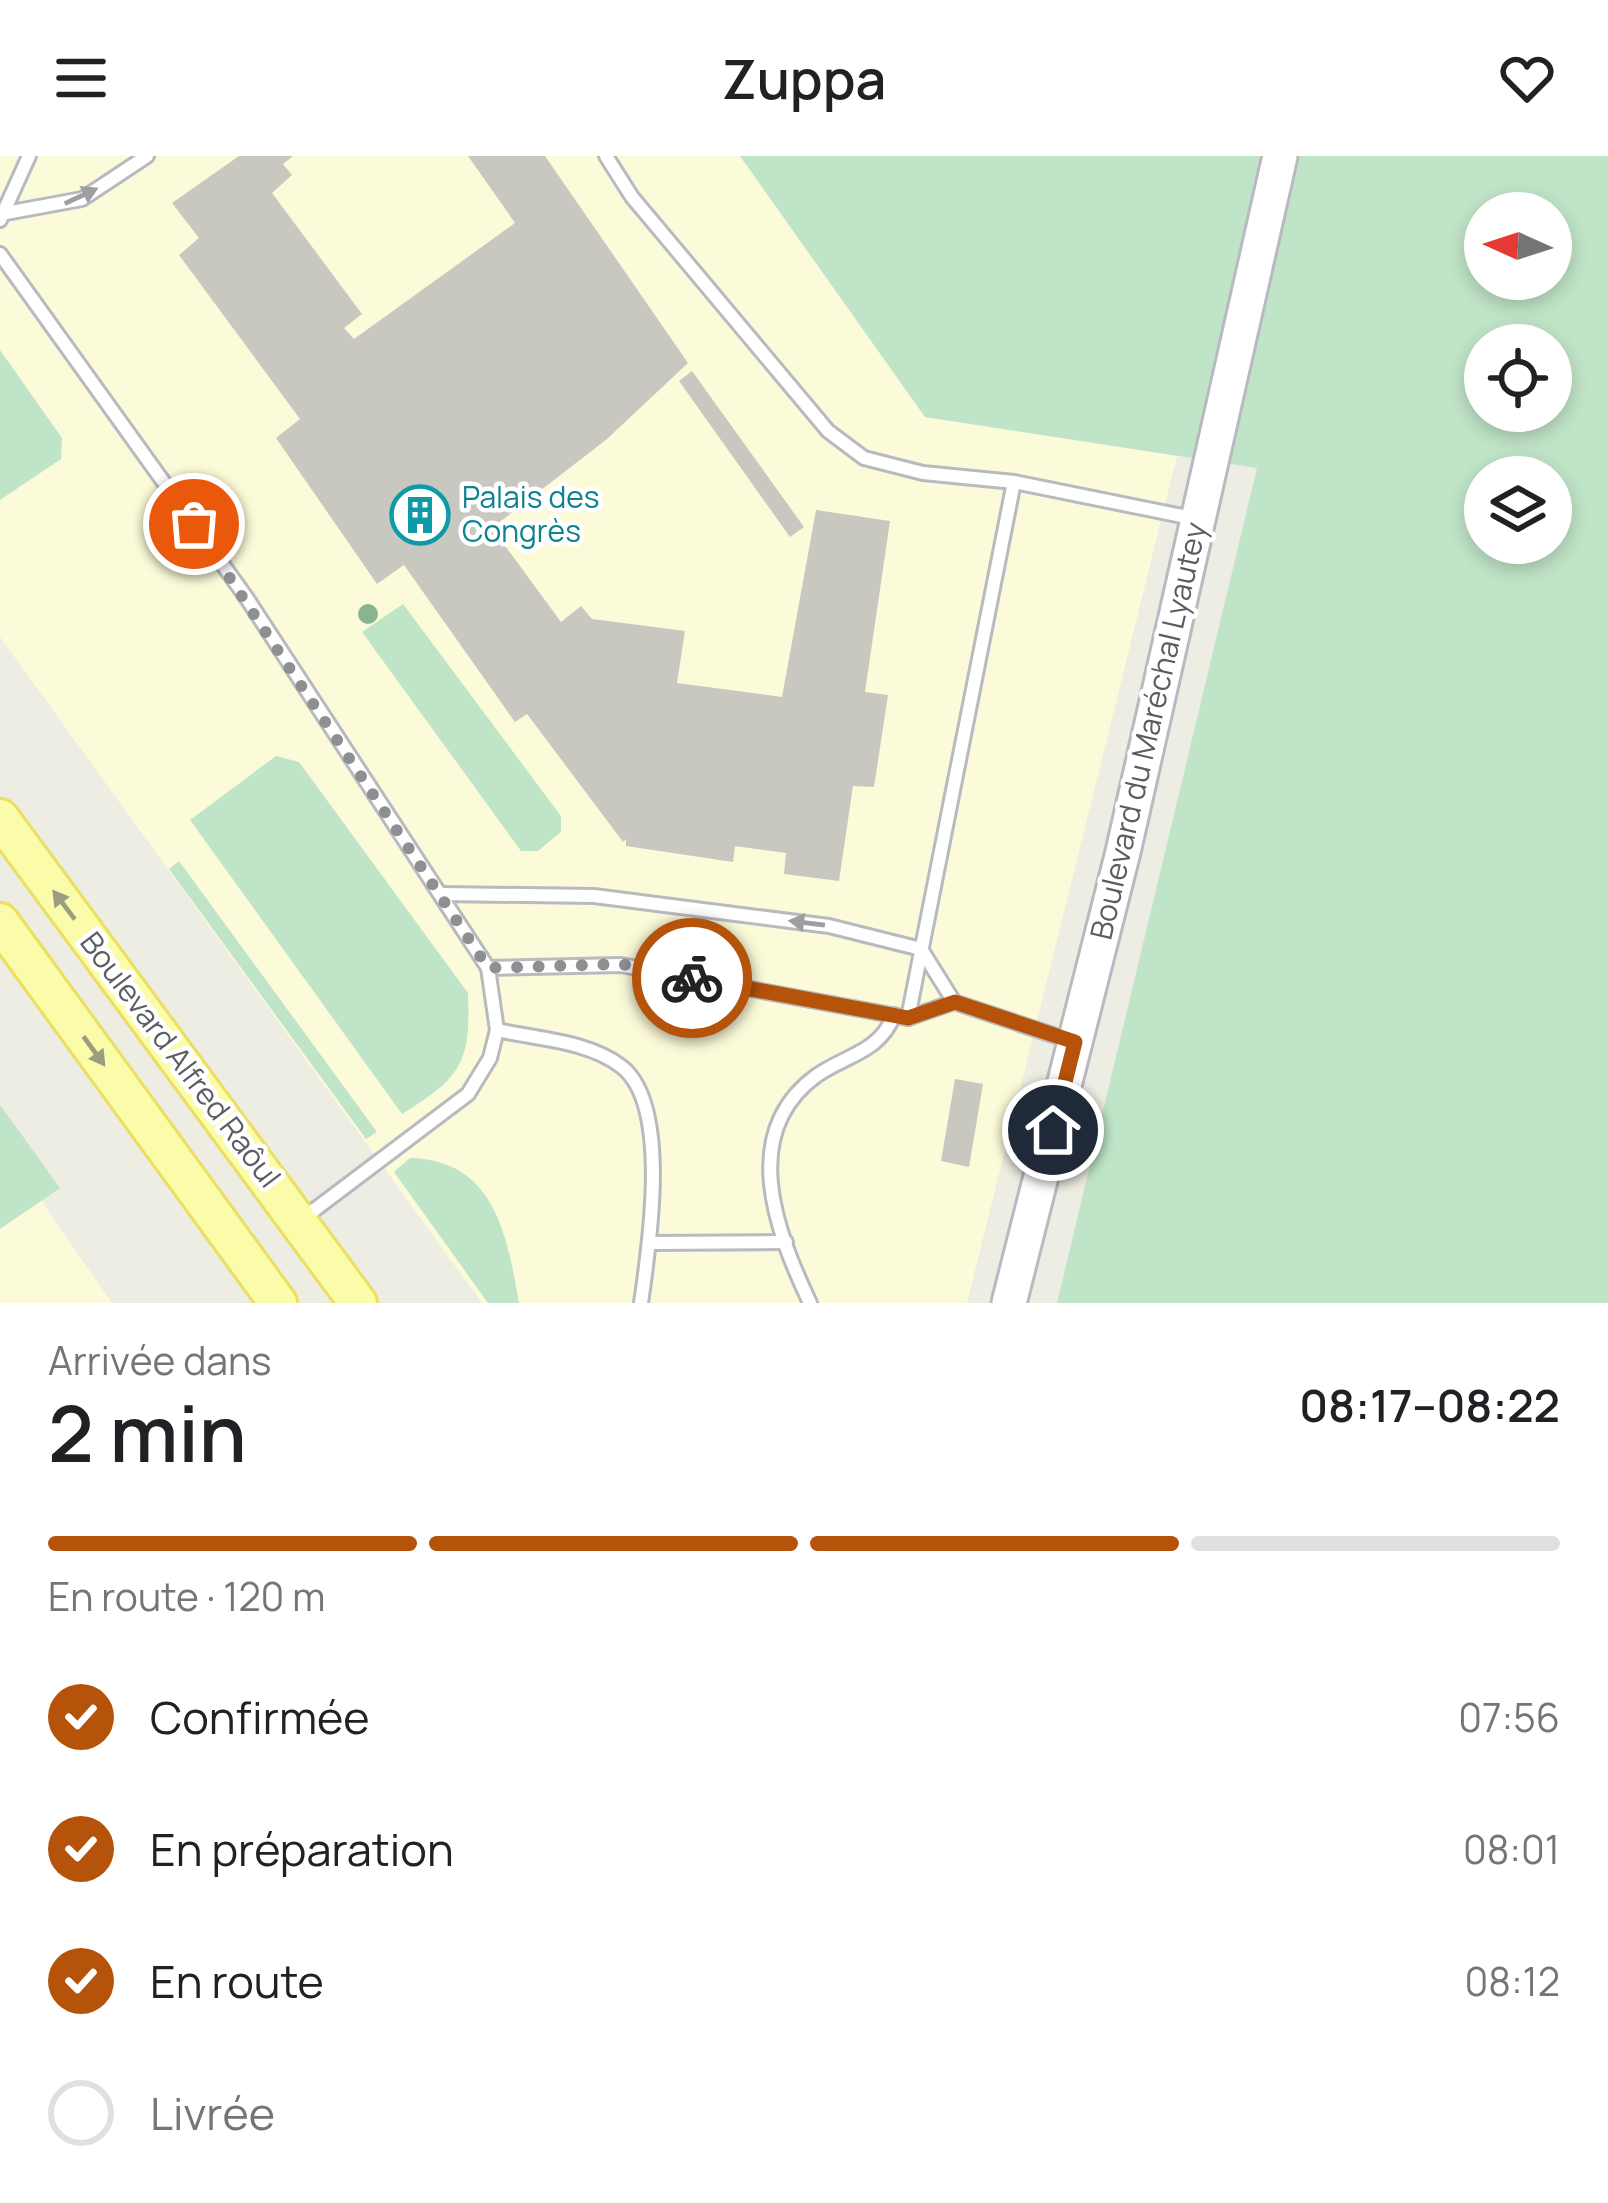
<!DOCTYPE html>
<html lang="fr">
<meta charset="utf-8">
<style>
body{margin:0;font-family:Manrope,sans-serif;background:#f2f2f2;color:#202124;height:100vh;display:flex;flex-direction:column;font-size:45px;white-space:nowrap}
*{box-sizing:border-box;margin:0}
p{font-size:39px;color:#757577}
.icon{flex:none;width:66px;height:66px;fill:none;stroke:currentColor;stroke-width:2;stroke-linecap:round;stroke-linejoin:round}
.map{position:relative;height:1147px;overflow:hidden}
.drawer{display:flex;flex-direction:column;background:#fff;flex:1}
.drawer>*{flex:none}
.needle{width:78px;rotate:273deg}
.controls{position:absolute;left:1464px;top:36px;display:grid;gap:24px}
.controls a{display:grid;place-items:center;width:108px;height:108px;border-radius:50%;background:#fff;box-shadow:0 6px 18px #0003;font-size:60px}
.pin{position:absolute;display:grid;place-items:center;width:102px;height:102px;color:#fff;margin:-51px;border:6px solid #fff;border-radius:50%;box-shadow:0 3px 12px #0007}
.courier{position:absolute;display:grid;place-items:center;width:120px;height:120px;margin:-60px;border:9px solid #b45309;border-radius:50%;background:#fff;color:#222;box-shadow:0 3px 15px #0007}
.summary em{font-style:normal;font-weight:600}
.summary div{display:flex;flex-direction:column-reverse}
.summary{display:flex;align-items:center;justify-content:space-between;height:204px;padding:0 48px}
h1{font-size:78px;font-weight:600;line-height:90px}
.bar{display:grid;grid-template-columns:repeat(4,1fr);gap:18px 12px;align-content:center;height:144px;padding:0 48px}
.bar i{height:15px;border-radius:9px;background:#e0e0e0}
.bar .selected{background:#b45309}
.bar p{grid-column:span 4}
ol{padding:0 48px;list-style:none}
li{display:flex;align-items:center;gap:36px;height:132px}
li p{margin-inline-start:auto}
li .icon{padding:12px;border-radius:50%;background:#b45309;color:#fff;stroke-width:4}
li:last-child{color:#757577}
li i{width:66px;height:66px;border:6px solid #e0e0e0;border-radius:50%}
header{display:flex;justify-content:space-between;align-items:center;height:156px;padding:0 48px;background:#fff;font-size:54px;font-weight:600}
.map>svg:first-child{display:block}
.commercial{fill:#fcfbd9}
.green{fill:#c0e4c7;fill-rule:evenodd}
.building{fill:#c8c7c0}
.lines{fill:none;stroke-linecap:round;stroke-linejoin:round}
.lane-casing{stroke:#b8babf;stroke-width:18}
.secondary-casing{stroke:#b9bac1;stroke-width:39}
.primary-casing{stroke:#ecde5e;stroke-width:42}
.lane{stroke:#fff;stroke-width:12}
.secondary{stroke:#fff;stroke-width:33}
.primary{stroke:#fbfcaa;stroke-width:36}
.tree{fill:#89b48f}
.oneway{fill:#9d9ea1}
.oneway2{fill:#9b9d7f}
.done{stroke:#8e8f90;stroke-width:12;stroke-dasharray:0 21.6}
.route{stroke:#b45309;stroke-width:15}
.labels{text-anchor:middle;stroke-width:9;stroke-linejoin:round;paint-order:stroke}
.culture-label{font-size:30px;fill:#0d838f;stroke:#fff;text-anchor:start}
.street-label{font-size:30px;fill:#5b5d63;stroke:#fff}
</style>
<header><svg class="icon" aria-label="menu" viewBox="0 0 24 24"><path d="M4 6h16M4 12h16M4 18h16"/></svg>Zuppa<svg class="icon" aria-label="heart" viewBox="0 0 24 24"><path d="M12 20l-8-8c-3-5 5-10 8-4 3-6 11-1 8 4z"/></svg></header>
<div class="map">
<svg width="1608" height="1147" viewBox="0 0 1608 1147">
<rect width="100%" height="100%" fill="#edede3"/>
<g class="commercial">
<polygon points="0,0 740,0 925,261 1177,300 967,1147 482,1147 0,481"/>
<polygon points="0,985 112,1147 0,1147"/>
</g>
<g class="green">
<path d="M740 0H1608V1147H1057L1257 312 925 261ZM1485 57H1551V123H1485ZM1485 189H1551V255H1485ZM1485 321H1551V387H1485Z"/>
<polygon points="0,194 62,282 61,303 0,344"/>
<polygon points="403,448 561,660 561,676 538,695 521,695 362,476"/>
<path d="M276 600 299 606 468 837C471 908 460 922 402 958L190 664Z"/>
<polygon points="179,705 377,976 366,983 169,713"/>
<polygon points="0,949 60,1032 0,1073"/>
<path d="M410 1002C495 1004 507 1079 519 1147H488L394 1016Z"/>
</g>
<g class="building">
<polygon points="239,0 293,0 283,8 292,19 272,37 362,158 344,172 354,183 515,67 468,0 545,0 688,207 607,283 492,372 561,466 581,450 592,463 685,475 677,527 782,541 816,354 890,365 865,536 888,539 874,631 853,630 839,725 784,718 786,697 735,690 733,706 626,690 626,683 623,686 527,558 515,566 404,409 377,428 276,282 300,263 179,99 199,82 172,47"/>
<polygon points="692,215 804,371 790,381 679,225"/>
<polygon points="955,923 983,928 969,1011 941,1005"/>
</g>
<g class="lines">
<defs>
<g id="lane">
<polyline points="606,0 632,41 828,275 864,302 923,317 1014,326 1197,363"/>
<polyline points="6,57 82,43 147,0"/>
<polyline points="0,64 29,0"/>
<polyline points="0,98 246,441 488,812 497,874 490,902 468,938 301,1064"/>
<polyline points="442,738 594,740 829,770 921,793 954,846"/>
<polyline points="488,812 621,809 908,862 954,846 1074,886"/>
<polyline points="908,862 1014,326"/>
<path d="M497 874C537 883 589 885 622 911 671 950 649 1091 641 1147"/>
<polyline points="649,1087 786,1086"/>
<path d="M810 1147C776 1075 738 977 816 920 846 899 880 896 894 859"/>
</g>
<polyline id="secondary" points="1009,1147 1123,696 1280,0"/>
<g id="primary">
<polyline points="0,662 358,1147"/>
<polyline points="0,766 278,1147"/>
</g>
</defs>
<use href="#lane" class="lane-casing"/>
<use href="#secondary" class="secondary-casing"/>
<use href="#primary" class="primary-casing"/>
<use href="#lane" class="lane"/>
<use href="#secondary" class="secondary"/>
<use href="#primary" class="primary"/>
</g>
<circle class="tree" cx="368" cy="458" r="10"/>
<defs><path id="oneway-solid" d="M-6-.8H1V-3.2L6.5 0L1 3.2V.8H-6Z" transform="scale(3)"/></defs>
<g class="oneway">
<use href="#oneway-solid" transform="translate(81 40) rotate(-25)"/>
<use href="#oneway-solid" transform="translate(807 767) rotate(-173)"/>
</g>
<g class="oneway2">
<use href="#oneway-solid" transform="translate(64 749) rotate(-127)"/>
<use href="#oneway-solid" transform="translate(94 895) rotate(54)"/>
</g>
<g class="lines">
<polyline class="done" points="194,368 488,812 621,808 692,822"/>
<polyline class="route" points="692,822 908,862 955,846 1075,886 1053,974"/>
</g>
<defs>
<symbol id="building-ring" viewBox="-11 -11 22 22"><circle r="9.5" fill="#fff" stroke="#0f9aa8" stroke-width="1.5"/><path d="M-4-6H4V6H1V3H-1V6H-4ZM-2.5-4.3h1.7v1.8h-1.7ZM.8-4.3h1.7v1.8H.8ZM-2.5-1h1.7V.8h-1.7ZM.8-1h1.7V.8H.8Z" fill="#0f9aa8"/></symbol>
</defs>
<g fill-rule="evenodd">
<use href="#building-ring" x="387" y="326" width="66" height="66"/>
</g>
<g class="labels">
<g class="culture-label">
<text x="462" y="352">Palais des<tspan x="462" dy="34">Congrès</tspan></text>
</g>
<g class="street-label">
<text transform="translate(1149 575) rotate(-77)" y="10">Boulevard du Maréchal Lyautey</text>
<text transform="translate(180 904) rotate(53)" y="10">Boulevard Alfred Raôul</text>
</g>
</g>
</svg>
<div class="controls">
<a><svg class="needle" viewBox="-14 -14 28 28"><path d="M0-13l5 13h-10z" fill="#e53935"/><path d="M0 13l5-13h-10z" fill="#757577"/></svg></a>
<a><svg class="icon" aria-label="locate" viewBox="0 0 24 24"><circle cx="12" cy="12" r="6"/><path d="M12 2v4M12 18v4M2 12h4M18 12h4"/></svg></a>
<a><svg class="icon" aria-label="layers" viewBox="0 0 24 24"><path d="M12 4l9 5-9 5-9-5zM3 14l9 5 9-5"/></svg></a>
</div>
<div class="pin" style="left:194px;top:368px;background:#ea580c"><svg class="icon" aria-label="bag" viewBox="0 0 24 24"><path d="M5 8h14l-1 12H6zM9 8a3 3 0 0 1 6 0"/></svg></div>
<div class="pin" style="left:1053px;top:974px;background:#1f2937"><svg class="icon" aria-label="home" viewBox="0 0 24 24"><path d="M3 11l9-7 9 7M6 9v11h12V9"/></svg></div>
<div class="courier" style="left:692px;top:822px"><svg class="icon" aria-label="bike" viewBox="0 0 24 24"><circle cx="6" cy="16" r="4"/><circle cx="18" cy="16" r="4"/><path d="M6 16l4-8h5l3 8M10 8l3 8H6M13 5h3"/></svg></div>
</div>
<section class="drawer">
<div class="summary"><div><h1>2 min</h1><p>Arrivée dans</p></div><em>08:17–08:22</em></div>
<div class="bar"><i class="selected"></i><i class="selected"></i><i class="selected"></i><i></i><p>En route · 120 m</p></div>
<ol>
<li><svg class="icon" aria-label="check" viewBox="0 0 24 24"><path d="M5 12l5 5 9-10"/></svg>Confirmée<p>07:56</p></li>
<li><svg class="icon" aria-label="check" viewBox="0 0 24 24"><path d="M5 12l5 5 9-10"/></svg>En préparation<p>08:01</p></li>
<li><svg class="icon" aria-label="check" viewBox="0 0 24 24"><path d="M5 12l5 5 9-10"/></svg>En route<p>08:12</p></li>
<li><i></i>Livrée</li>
</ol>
</section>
